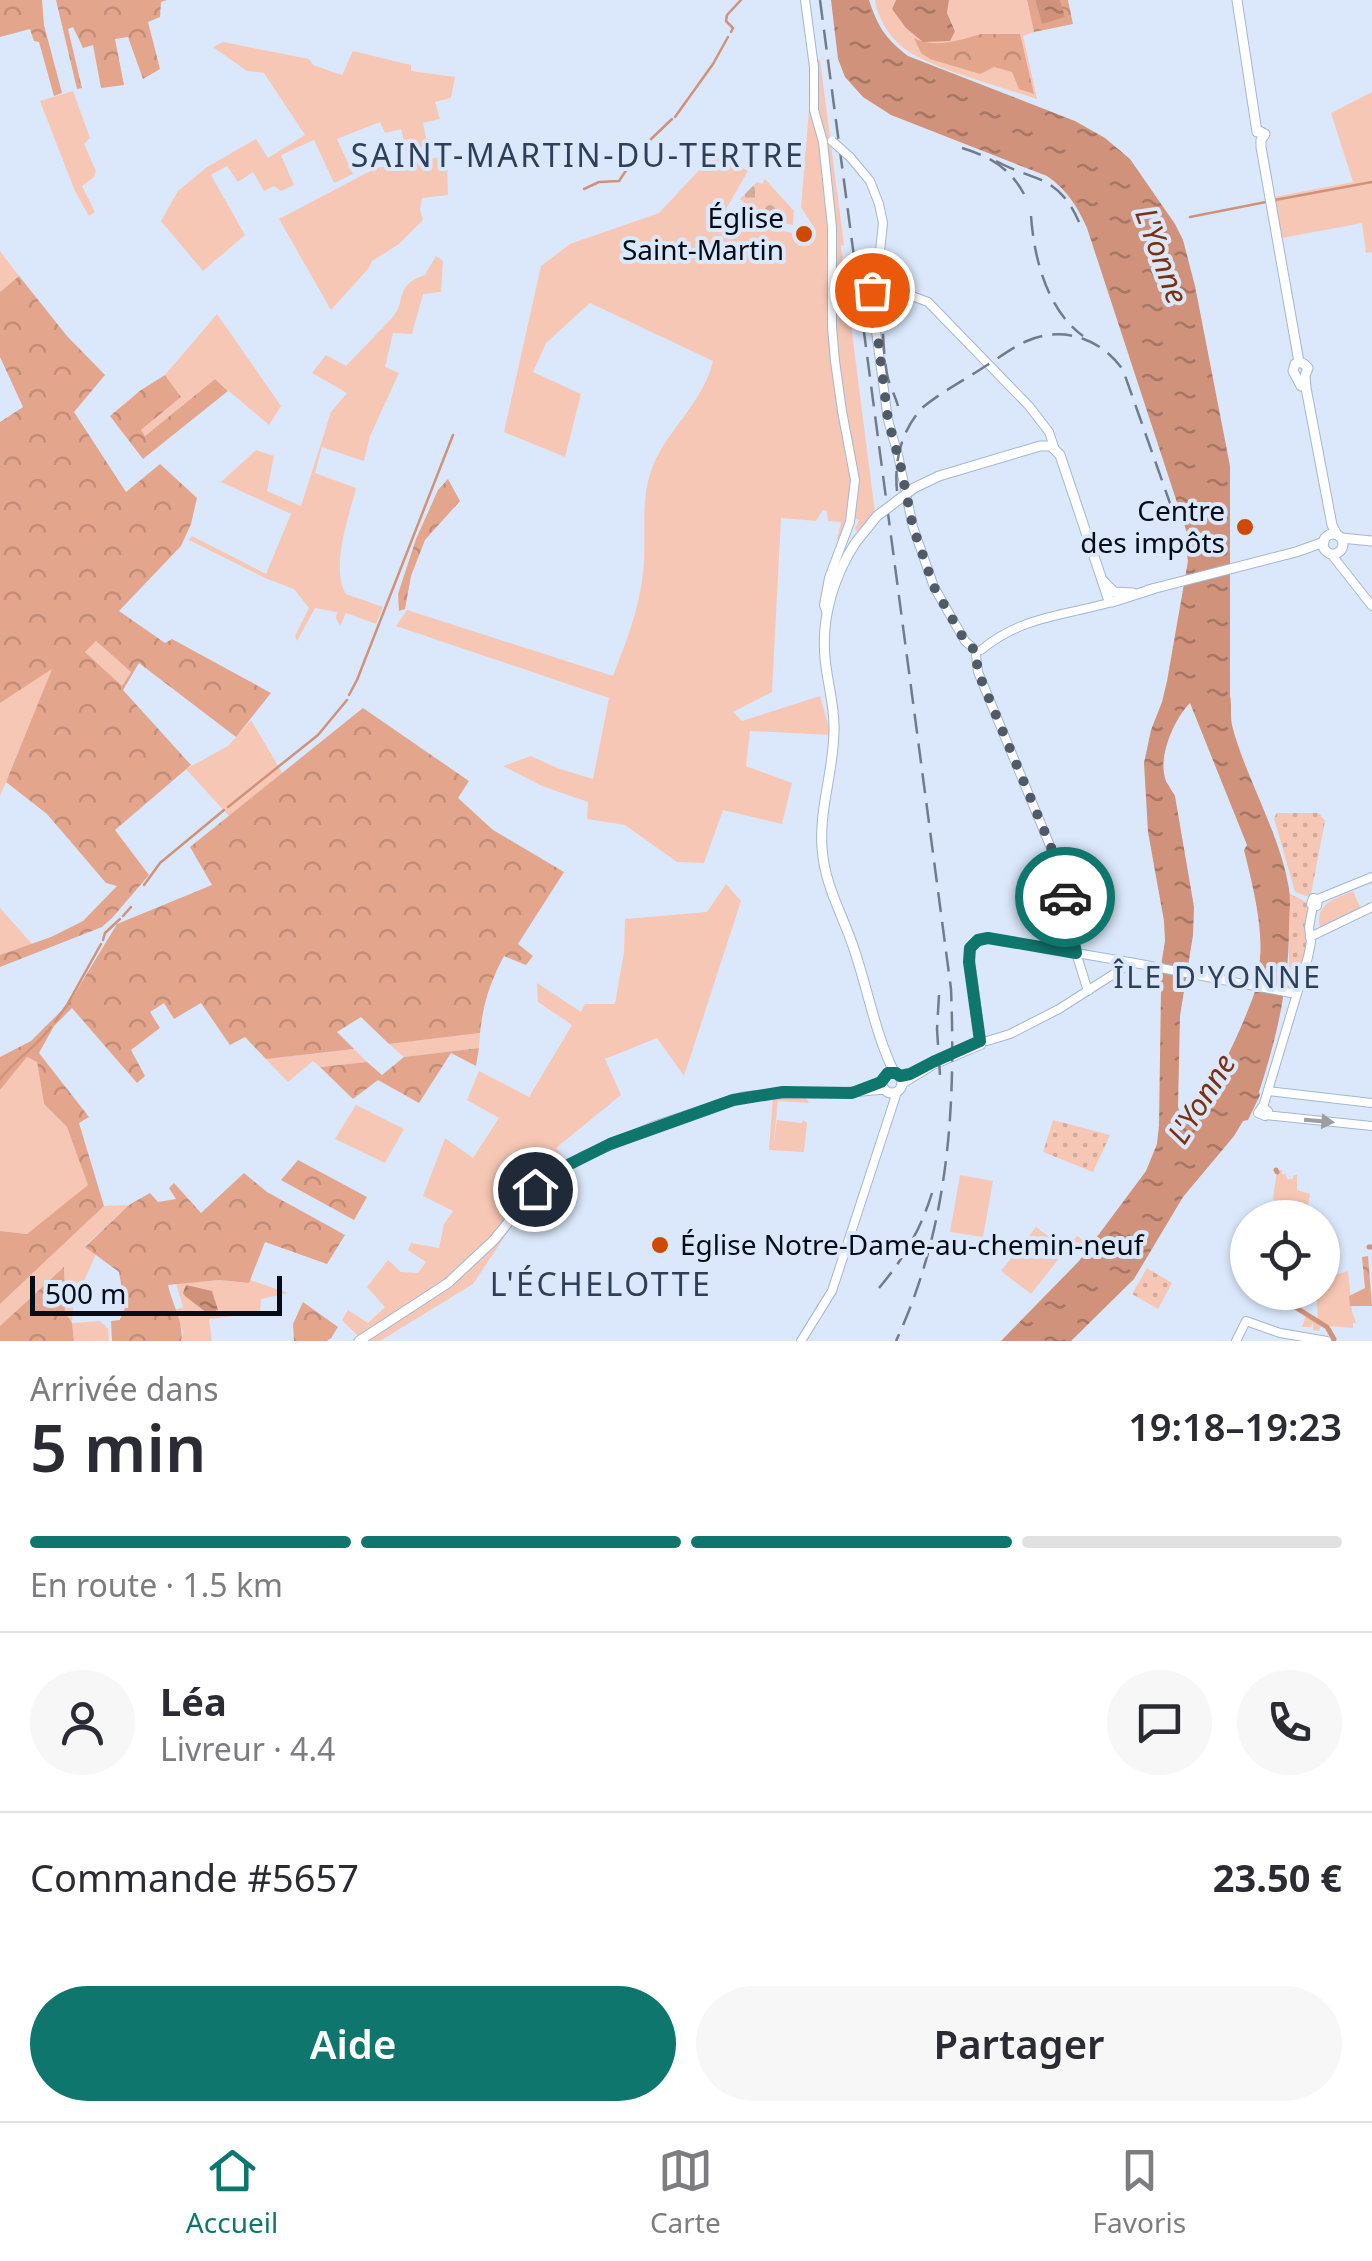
<!DOCTYPE html>
<html lang="fr">
<meta charset="utf-8">
<style>
body{margin:0;font-family:"Noto Sans",sans-serif;background:#f7f7f7;color:#2b2b33;height:100vh;display:flex;flex-direction:column;font-size:38px;white-space:nowrap}
*{box-sizing:border-box;margin:0}
p{font-size:32px;color:#7c7c81}
.icon{flex:none;width:55px;height:55px;fill:none;stroke:currentColor;stroke-width:2;stroke-linecap:round;stroke-linejoin:round}
.map{position:relative;height:1341px;overflow:hidden}
.details{display:flex;flex-direction:column;background:#fff;flex:1}
.details>*{flex:none}
.buttons{position:absolute;left:1230px;top:1200px;display:grid;gap:20px}
.buttons a{display:grid;place-items:center;width:110px;height:110px;border-radius:50%;background:#fff;box-shadow:0 2px 8px #0004;font-size:50px}
.scale{position:absolute;left:30px;bottom:25px;width:252px;box-sizing:border-box;padding-left:10px;border:5px solid #070d17;border-top:0;font-size:28px;line-height:35px;white-space:nowrap;color:#070d17;-webkit-text-stroke:8px #dbe8fb;paint-order:stroke}
.pin{position:absolute;display:grid;place-items:center;width:85px;height:85px;color:#fff;margin:-42px;border:5px solid #fff;border-radius:50%;box-shadow:0 2px 10px #0007}
.courier{position:absolute;display:grid;place-items:center;width:100px;height:100px;margin:-50px;border:8px solid #0f766e;border-radius:50%;background:#fff;color:#222;box-shadow:0 2px 12px #0007}
.headline em{font-style:normal;font-weight:600}
.headline div{display:flex;flex-direction:column-reverse}
.headline{display:flex;align-items:center;justify-content:space-between;height:170px;padding:0 30px}
h1{font-size:65px;font-weight:600;line-height:75px}
.bar{display:grid;grid-template-columns:repeat(4,1fr);gap:15px 10px;align-content:center;height:120px;padding:0 30px}
.bar i{height:12px;border-radius:8px;background:#e1e1e2}
.bar .selected{background:#0f766e}
.bar p{grid-column:span 4}
.line{display:flex;align-items:center;gap:25px;padding:0 30px;border-top:2px solid #e1e1e2}
.line div{flex:1}
.round{display:grid;place-items:center;flex:none;width:105px;height:105px;border-radius:52px;background:#f7f7f7}
.primary-button{display:flex;gap:20px;margin-top:auto;padding:20px 30px}
.primary-button a{flex:1;height:115px;border-radius:60px;background:#0f766e;color:#fff;font-size:40px;font-weight:600;line-height:115px;text-align:center}
.primary-button a+a{background:#f7f7f7;color:#2b2b33}
.menu{display:flex;justify-content:space-around;align-items:center;height:140px;border-top:2px solid #e1e1e2;background:#fff;font-size:28px;color:#7c7c81}
.menu a{display:grid;justify-items:center;gap:5px}
.menu .selected{color:#0f766e}
.map>svg:first-child{display:block}
.green{fill:#f7c7b5}
.forest{fill:url(#forest-crowns);fill-rule:evenodd}
.cemetery{fill:url(#cemetery-stones)}
.park{fill:url(#park-dots)}
.water{fill:url(#water-ripples);fill-rule:evenodd}
.lines{fill:none;stroke-linecap:round;stroke-linejoin:round}
.stream{stroke:#d0927b;stroke-width:2.5}
.canal{stroke:#d0927b;stroke-width:5}
.secondary-casing{stroke:#a2b6d4;stroke-width:10}
.primary-casing{stroke:#a2b6d4;stroke-width:11}
.secondary{stroke:#fff;stroke-width:8}
.primary{stroke:#fff;stroke-width:9}
.rail{stroke:#727b8a;stroke-width:2.5;stroke-dasharray:20 10;stroke-linecap:butt}
.secondary-bridge-casing{stroke:#a2b6d4;stroke-width:10;stroke-linecap:butt}
.primary-bridge-casing{stroke:#a2b6d4;stroke-width:11;stroke-linecap:butt}
.secondary-bridge{stroke:#fff;stroke-width:8}
.primary-bridge{stroke:#fff;stroke-width:9}
.oneway{fill:#9c9ea2}
.done{stroke:#515a67;stroke-width:10;stroke-dasharray:0 18}
.route{stroke:#0f766e;stroke-width:12}
.poi-dot{fill:#cf4a00;stroke:#dbe8fb;stroke-width:4}
.labels{text-anchor:middle;stroke-width:8;stroke-linejoin:round;paint-order:stroke}
.poi-label{font-size:28px;fill:#070d17;stroke:#dbe8fb;text-anchor:end}
.water-label{font-size:30px;font-style:italic;fill:#7b3010;stroke:#dbe8fb}
.neighbourhood-label{font-size:30px;letter-spacing:2.5px;fill:#2e3f57;stroke:#dbe8fb}
.quarter-label{font-size:32px;letter-spacing:2.5px;fill:#2e3f57;stroke:#dbe8fb}
</style>
<div class="map">
<svg width="1372" height="1341" viewBox="0 0 1372 1341">
<defs>
<pattern id="forest-crowns" width="20" height="18" patternUnits="userSpaceOnUse" patternTransform="scale(2.5)"><rect width="20" height="18" fill="#e4a58d"/><path d="M2 6a3 3 0 1 1 6 0M12 15a3 3 0 1 1 6 0" fill="none" stroke="#c28d79"/></pattern>
<pattern id="cemetery-stones" width="16" height="16" patternUnits="userSpaceOnUse" patternTransform="scale(2.5)"><rect width="16" height="16" fill="#f7c7b5"/><path d="M2 7V4a2 2 0 0 1 4 0v3zM10 15v-3a2 2 0 0 1 4 0v3z" fill="#d2aa9b"/></pattern>
<pattern id="park-dots" width="8" height="8" patternUnits="userSpaceOnUse" patternTransform="scale(2.5)"><rect width="8" height="8" fill="#f7c7b5"/><path d="M2 2h.1M6 6h.1" fill="none" stroke="#d2aa9b" stroke-width="1.8" stroke-linecap="round"/></pattern>
<pattern id="water-ripples" width="26" height="14" patternUnits="userSpaceOnUse" patternTransform="scale(2.5)"><rect width="26" height="14" fill="#d0927b"/><path d="M2 4q2-2 4 0t4 0M15 11q2-2 4 0t4 0" fill="none" stroke="#a77664"/></pattern>
</defs>
<rect width="100%" height="100%" fill="#dbe8fb"/>
<g class="green">
<path d="M875 0H896L892 9 955 30 947 13 949 0H1027L1034 32 1023 36 1037 99C999 86 943 72 909 52 892 41 878 20 875 0Z"/>
<polygon points="223,42 309,59 313,65 342,75 353,51 411,65 411,71 455,77 451,98 435,102 440,119 423,123 429,152 407,156 401,129 385,133 380,122 337,139 353,174 334,183 314,140 281,155 294,185 281,191 274,186 264,191 253,172 238,182 227,166 211,175 245,235 203,271 161,221 178,191 207,167 256,139 268,158 305,135 264,73 247,71 213,47"/>
<path d="M820 60 844 245 841 246 875 513 859 532 855 529 859 520 854 518 841 541 837 539 841 522 828 521 827 511 823 510 816 521 781 518 772 692 733 712 742 721 820 696 831 735 750 731 746 766 792 783 782 824 723 810 704 863 677 862 625 825 587 819 588 802 542 786 503 766 531 756 557 768 593 779 609 698 396 626 407 610 613 676C626 642 639 610 643 573 647 540 640 506 650 474 663 432 703 405 713 361L590 303 546 343 533 372 581 394 565 457 504 432 541 266 570 244 659 213 716 152 748 171 726 209C735 219 742 220 756 220L757 226 793 233 797 237 815 238V229L801 207 813 61Z"/>
<polygon points="73,91 90,138 84,144 96,171 94,177 82,186 95,212 89,216 75,191 40,101"/>
<polygon points="1372,92 1372,252 1366,253 1362,223 1282,238 1274,197 1353,182 1331,113"/>
<polygon points="447,156 448,195 422,198 420,209 423,220 399,244 372,261 368,269 331,310 279,219 376,168"/>
<polygon points="0,251 19,276 0,292"/>
<path d="M436 256 443 261 441 292 423 294 412 334 393 333 385 367 399 373 370 436 364 461 322 447 315 473 356 488C349 517 330 567 346 594L383 607 376 624 346 613 340 626 336 618 337 612 315 608 297 641 295 636 309 608 294 589 265 578 189 540 192 536 266 574 291 514 221 482 256 450 274 456 267 491 301 506 331 412 347 393 312 373 326 355 346 366C361 350 377 334 392 318 407 302 393 285 425 275Z"/>
<polygon points="217,314 281,406 269,425 215,379 145,436 140,431 181,397 165,375"/>
<polygon points="96,641 131,672 122,687 85,652"/>
<polygon points="53,667 6,782 0,796 0,703"/>
<polygon points="251,720 283,774 229,816 186,769 228,746"/>
<polygon points="726,884 741,901 684,1076 657,1038 605,1059 621,1095 556,1148 566,1160 541,1182 473,1284 380,1341 363,1341 342,1320 348,1310 368,1323 385,1307 367,1287 388,1260 401,1272 418,1273 426,1262 408,1250 411,1243 439,1248 444,1224 453,1211 423,1196 445,1138 473,1158 499,1118 467,1100 479,1071 529,1097 572,1025 538,1002 537,983 581,1012 585,1004 615,1004 624,952 625,919 707,912"/>
<path d="M1353 891 1361 909 1320 928C1315 903 1333 900 1353 891Z"/>
<polygon points="0,908 32,944 0,955"/>
<polygon points="480,1033 479,1048 404,1057 389,1044"/>
<polygon points="354,1049 367,1062 320,1067 313,1061 288,1082 266,1059"/>
<polygon points="27,1057 37,1062 44,1104 67,1127 89,1186 27,1234 0,1231 0,1090"/>
<polygon points="805,1096 809,1103 778,1101 773,1148 777,1120 802,1123 803,1120 807,1123 804,1152 769,1150 773,1097"/>
<polygon points="356,1105 404,1129 385,1163 335,1139"/>
<polygon points="1277,1170 1282,1170 1282,1174 1286,1174 1287,1179 1293,1179 1294,1175 1297,1175 1297,1190 1310,1194 1308,1206 1279,1203 1273,1199"/>
<polygon points="960,1175 993,1181 983,1237 950,1232"/>
<polygon points="129,1205 85,1246 96,1254 73,1306 72,1323 100,1321 108,1329 109,1341 74,1341 72,1323 65,1313 63,1268 0,1326 0,1304 104,1206"/>
<polygon points="1036,1227 1066,1250 1077,1236 1084,1241 1073,1256 1065,1251 1031,1294 1001,1271"/>
<polygon points="1329,1260 1332,1276 1348,1271 1352,1311 1356,1323 1353,1323 1353,1328 1327,1326 1322,1323 1319,1331 1313,1330 1313,1322 1311,1327 1302,1327 1306,1315 1318,1321 1316,1293 1322,1292 1323,1276 1329,1268 1327,1266"/>
<polygon points="219,1280 248,1283 250,1280 288,1293 261,1299 260,1313 209,1319 212,1341 181,1341 183,1332 174,1310 183,1307 176,1283"/>
</g>
<g class="forest">
<polygon points="0,0 42,0 44,25 62,93 54,96 39,42 34,41 30,29 0,37"/>
<polygon points="56,0 167,0 161,2 160,17 148,22 160,69 143,79 128,37 115,39 124,85 101,88 93,45 83,48 73,27 68,29 82,88 77,89"/>
<polygon points="1027,0 1035,0 1042,23 1064,17 1060,0 1068,0 1073,24 1034,32"/>
<path d="M981 34H1020L1034 94 1019 89 1012 72 994 67 980 74 930 59 921 53 914 38C935 49 960 40 981 34Z"/>
<path d="M19 276 67 336 105 375 74 412 126 492 160 464 197 498 191 524 181 546 119 611 165 643 172 639 271 693 236 737 139 663 123 690 191 765 115 830 149 875 112 918 102 927 0 967V955L51 937 83 921 117 886 106 883 47 814 6 782 52 669 0 703V422L23 407 0 357V292ZM96 641 131 672 122 686 85 652Z"/>
<polygon points="165,375 181,397 141,430 145,436 215,379 228,391 143,459 110,416 141,390"/>
<polygon points="448,479 460,501 425,540 411,576 405,609 399,611 398,594 416,539 438,490"/>
<path d="M363 708 469 781 458 798 493 830 564 872 518 944 533 956 526 965 504 956C490 982 483 1004 480 1033L389 1044 361 1017 337 1032 354 1049 266 1059 245 1037 230 1045 201 1003 174 1019 164 1003 150 1012 160 1028 131 1050 145 1076 137 1083 72 1008 54 1026 39 1053 89 1117 79 1123 104 1206 0 1304V1231L27 1234 88 1185 67 1127 44 1104 37 1062 27 1057 0 1090V1057L31 1041 69 1003 117 924 212 885 190 847Z"/>
<polygon points="479,1048 476,1066 451,1053 419,1103 378,1080 353,1099 320,1067 367,1062 382,1075 404,1057"/>
<polygon points="298,1160 367,1197 354,1220 281,1180"/>
<path d="M244 1173 267 1192 345 1235 327 1264 265 1242 249 1283 219 1280 168 1285C171 1301 185 1326 181 1341H112L111 1321 120 1320 125 1308 119 1272 85 1247 129 1205 150 1193 158 1202 176 1199 169 1188 174 1183 201 1213Z"/>
<polygon points="1368,1256 1372,1306 1350,1306 1349,1296 1365,1288 1362,1257"/>
<polygon points="64,1267 65,1313 72,1323 74,1341 0,1341 0,1326"/>
<polygon points="303,1302 338,1327 331,1338 327,1341 294,1341 293,1324"/>
</g>
<polygon class="cemetery" points="765,179 794,211 793,225 760,218 740,199 757,182 762,184"/>
<g class="park">
<polygon points="1277,813 1319,813 1325,821 1311,894 1306,896 1295,892 1274,818"/>
<path d="M1289 893C1294 897 1306 900 1309 906 1317 921 1301 971 1296 988L1286 987 1289 967Z"/>
<polygon points="1053,1120 1110,1135 1093,1172 1043,1152"/>
<polygon points="1147,1268 1172,1283 1158,1309 1132,1294"/>
</g>
<g class="water">
<path d="M831 0H869C878 27 885 38 908 56L1075 121 1105 138 1130 159 1175 224 1183 240 1195 286 1230 466V696C1232 705 1230 715 1232 725 1245 777 1280 833 1289 889 1291 902 1289 914 1289 927 1289 985 1277 1037 1259 1092L1260 1095 1248 1120 1243 1121 1234 1136 1183 1197 1134 1279 1071 1341H1001L1079 1261 1146 1171 1157 1144 1159 1125 1161 990 1160 972 1165 941 1164 921 1148 832 1144 763 1151 730 1162 702 1167 681 1188 561 1185 543 1192 535 1187 533 1087 228C1077 206 1067 190 1047 176L891 115 863 97 845 77 838 59ZM1190 703 1247 845 1244 850C1253 887 1269 945 1255 981L1257 982 1256 989C1240 1033 1222 1071 1196 1109L1190 1115 1181 1114 1178 1107 1180 1016 1193 935 1194 907 1175 796C1174 794 1167 783 1166 781 1157 758 1174 719 1190 703Z"/>
<polygon points="896,0 949,0 947,13 955,31 950,41 923,42 906,28 892,9"/>
<polygon points="1035,0 1060,0 1065,17 1042,24"/>
<polygon points="186,1285 212,1291 218,1310 207,1313 185,1296 183,1293"/>
</g>
<g class="lines">
<g class="stream">
<polyline points="731,32 733,28 726,21 727,15 741,0"/>
<polyline points="675,117 713,64 728,37"/>
<polyline points="584,189 599,182 619,181 627,169 640,158 643,148 648,142 672,119"/>
<polyline points="1275,200 1372,182"/>
<polyline points="1190,217 1266,202"/>
<polyline points="349,695 357,680 453,435"/>
<polyline points="228,807 318,735 347,700"/>
<polyline points="144,885 160,863 224,810"/>
<polyline points="123,916 131,907"/>
<polyline points="103,940 105,933 120,919"/>
<polyline points="55,1022 67,1005 101,944"/>
<path d="M0 1079C16 1059 36 1047 51 1027"/>
</g>
<g class="canal">
<polyline points="1276,1170 1277,1172"/>
<polyline points="1281,1215 1281,1218"/>
<polyline points="1369,1247 1372,1247"/>
<polyline points="1322,1271 1328,1263"/>
<polyline points="1288,1292 1287,1299 1292,1304"/>
<polyline points="1302,1301 1308,1292"/>
<polyline points="1295,1307 1327,1327 1334,1339"/>
</g>
<defs>
<g id="secondary">
<polyline points="805,0 814,67 814,110 823,142 832,227 832,327 835,361 842,411 855,480 850,522 829,578 824,605 826,611"/>
<polyline points="850,157 870,181 879,204 883,223 880,251 872,286 873,309 888,420 898,455 913,527 934,587 965,641 973,648"/>
<polyline points="872,296 912,296 928,302 1029,406 1049,432 1054,447"/>
<polyline points="1331,554 1372,606"/>
<path d="M981 650C1022 616 1063 616 1112 602"/>
<polyline points="976,655 978,672 1058,865 1076,953 1088,991"/>
<polygon points="1313,898 1318,899 1317,906 1311,904"/>
<polyline points="1318,899 1372,877"/>
<polyline points="1310,937 1372,907"/>
<polyline points="981,1040 969,952 973,944 988,938 1135,963 1291,993"/>
<polyline points="987,1041 1010,1034 1059,1009 1131,963"/>
<polyline points="902,1084 933,1065 981,1045"/>
<polyline points="1268,1091 1372,1103"/>
<polygon points="1262,1107 1268,1111 1265,1116 1258,1113"/>
<polyline points="1263,1107 1308,957 1311,942 1309,927 1313,906"/>
<polyline points="1266,1115 1372,1126"/>
<polyline points="801,1341 832,1291 897,1092"/>
<polyline points="1236,1341 1246,1321 1280,1333 1327,1341"/>
</g>
<g id="primary">
<polyline points="1237,0 1257,132"/>
<polyline points="1259,131 1265,134 1261,140 1261,147 1299,362"/>
<polyline points="1299,362 1304,364 1308,368 1305,376 1306,388 1332,525 1337,535"/>
<polyline points="1299,362 1295,364 1293,371 1301,386"/>
<polyline points="914,488 939,476 1040,446 1051,446 1060,455 1108,598 1112,602 1153,589"/>
<circle cx="1333" cy="544" r="10"/>
<polyline points="1341,538 1372,541"/>
<path d="M856 542C834 575 821 618 825 658 827 681 834 703 834 726 835 767 819 807 822 847 824 885 843 915 854 949 868 990 875 1033 894 1072"/>
<polyline points="1103,581 1114,592 1133,593"/>
<polyline points="1148,590 1296,552 1324,542"/>
<circle cx="892" cy="1083" r="10"/>
<polyline points="359,1341 448,1283 494,1240 535,1189 560,1169 584,1156 655,1126 743,1097 783,1093 841,1093 884,1089"/>
</g>
</defs>
<use href="#secondary" class="secondary-casing"/>
<use href="#primary" class="primary-casing"/>
<use href="#secondary" class="secondary"/>
<use href="#primary" class="primary"/>
<g class="rail">
<path d="M820 0 951 989C956 1111 948 1229 896 1341"/>
<path d="M962 148C989 156 1010 168 1024 194"/>
<path d="M996 161C1034 182 1058 174 1079 222"/>
<path d="M1031 216C1034 258 1047 310 1083 336"/>
<path d="M887 274C881 303 882 345 887 374 889 385 895 395 898 406"/>
<path d="M897 491C894 461 901 431 922 408 940 393 961 382 981 369 996 360 1011 348 1027 341 1063 325 1102 339 1123 370L1177 523"/>
<polyline points="939,995 937,1029 940,1075"/>
<path d="M879 1288C903 1260 921 1229 932 1193"/>
</g>
<defs>
<polyline id="secondary-bridge" points="832,141 850,157"/>
<polyline id="primary-bridge" points="856,542 877,516 914,488"/>
</defs>
<use href="#secondary-bridge" class="secondary-bridge-casing"/>
<use href="#primary-bridge" class="primary-bridge-casing"/>
<use href="#secondary-bridge" class="secondary-bridge"/>
<use href="#primary-bridge" class="primary-bridge"/>
</g>
<defs><path id="oneway-solid" d="M-6-.8H1V-3.2L6.5 0L1 3.2V.8H-6Z" transform="scale(2.5)"/></defs>
<use class="oneway" href="#oneway-solid" transform="translate(1319 1121) rotate(5)"/>
<g class="lines">
<polyline class="done" points="872,290 888,420 900,463 913,527 934,587 965,641 973,648 972,652 976,655 978,672 1058,864 1065,897"/>
<polyline class="route" points="535,1189 560,1169 610,1144 733,1100 783,1092 852,1093 881,1082 888,1073 896,1073 900,1076 910,1074 933,1062 980,1041 969,962 970,948 978,940 988,938 1076,953 1065,897"/>
</g>
<g class="poi-dot">
<circle cx="804" cy="234" r="10"/>
<circle cx="1245" cy="527" r="10"/>
<circle cx="660" cy="1245" r="10"/>
</g>
<g class="labels">
<g class="poi-label">
<text x="784" y="228">Église<tspan x="784" dy="32">Saint-Martin</tspan></text>
<text x="1225" y="521">Centre<tspan x="1225" dy="32">des impôts</tspan></text>
<text x="680" y="1255" text-anchor="start">Église Notre-Dame-au-chemin-neuf</text>
</g>
<g class="water-label">
<text transform="translate(1161 256) rotate(70)" y="10">L'Yonne</text>
<text transform="translate(1202 1099) rotate(-58)" y="10">L'Yonne</text>
</g>
<g class="neighbourhood-label">
<text x="1218" y="988">ÎLE D'YONNE</text>
</g>
<g class="quarter-label">
<text x="578" y="167">SAINT-MARTIN-DU-TERTRE</text>
<text x="601" y="1296">L'ÉCHELOTTE</text>
</g>
</g>
</svg>
<div class="buttons">
<a><svg class="icon" aria-label="locate" viewBox="0 0 24 24"><circle cx="12" cy="12" r="6"/><path d="M12 2v4M12 18v4M2 12h4M18 12h4"/></svg></a>
</div>
<div class="scale">500 m</div>
<div class="pin" style="left:872px;top:290px;background:#ea580c"><svg class="icon" aria-label="bag" viewBox="0 0 24 24"><path d="M5 8h14l-1 12H6zM9 8a3 3 0 0 1 6 0"/></svg></div>
<div class="pin" style="left:535px;top:1189px;background:#1f2937"><svg class="icon" aria-label="home" viewBox="0 0 24 24"><path d="M3 11l9-7 9 7M6 9v11h12V9"/></svg></div>
<div class="courier" style="left:1065px;top:897px"><svg class="icon" aria-label="car" viewBox="0 0 24 24"><path d="M5 17H2v-5l4-1 3-4h7l3 4 3 1v5h-3M9 17h6M6 11h13"/><circle cx="7" cy="17" r="2"/><circle cx="17" cy="17" r="2"/></svg></div>
</div>
<section class="details">
<div class="headline"><div><h1>5 min</h1><p>Arrivée dans</p></div><em>19:18–19:23</em></div>
<div class="bar"><i class="selected"></i><i class="selected"></i><i class="selected"></i><i></i><p>En route · 1.5 km</p></div>
<div class="line" style="height:180px"><a class="round"><svg class="icon" aria-label="person" viewBox="0 0 24 24"><circle cx="12" cy="8" r="4"/><path d="M4 21q1-7 8-7t8 7"/></svg></a><div><b>Léa</b><p>Livreur · 4.4</p></div><a class="round"><svg class="icon" aria-label="chat" viewBox="0 0 24 24"><path d="M4 5h16v11H9l-5 4z"/></svg></a><a class="round"><svg class="icon" aria-label="phone" viewBox="0 0 24 24"><path d="M5 4h4l2 5-3 2q2 4 5 5l2-3 5 2v4C11 20 4 13 5 4z"/></svg></a></div>
<div class="line" style="height:130px"><div>Commande #5657</div><b>23.50 €</b></div>
<div class="primary-button"><a>Aide</a><a>Partager</a></div>
</section>
<nav class="menu">
<a class="selected"><svg class="icon" aria-label="home" viewBox="0 0 24 24"><path d="M3 11l9-7 9 7M6 9v11h12V9"/></svg>Accueil</a>
<a><svg class="icon" aria-label="map" viewBox="0 0 24 24"><path d="M3 6l6-2 6 2 6-2v14l-6 2-6-2-6 2zM9 4v14M15 6v14"/></svg>Carte</a>
<a><svg class="icon" aria-label="saved" viewBox="0 0 24 24"><path d="M7 4h10v16l-5-4-5 4z"/></svg>Favoris</a>
</nav>
